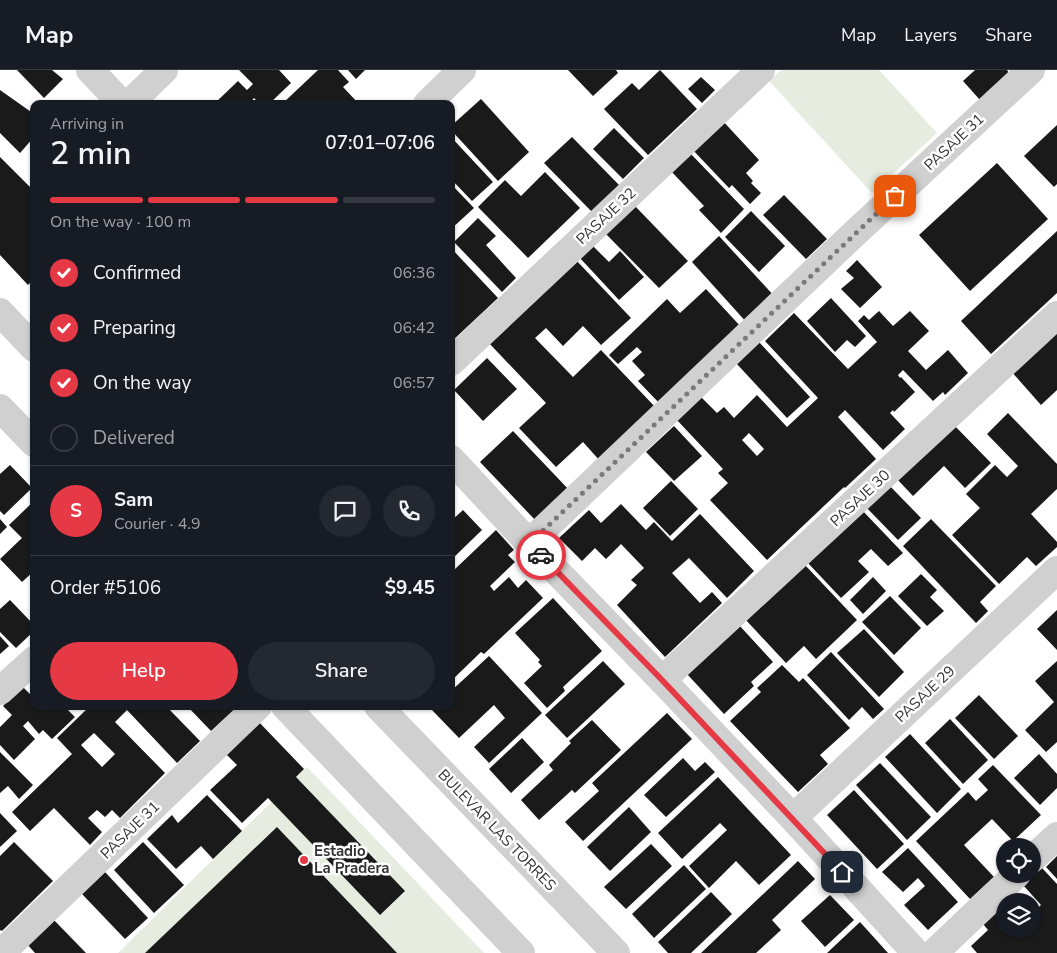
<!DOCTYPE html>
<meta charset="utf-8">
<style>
body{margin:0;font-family:"Nunito Sans",sans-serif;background:#242831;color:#f1f3f6;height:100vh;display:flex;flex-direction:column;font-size:19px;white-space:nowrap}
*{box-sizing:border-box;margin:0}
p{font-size:16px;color:#9ea1a6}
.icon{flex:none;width:28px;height:28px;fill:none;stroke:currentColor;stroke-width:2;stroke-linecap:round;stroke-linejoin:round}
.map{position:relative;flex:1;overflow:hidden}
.side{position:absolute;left:30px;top:30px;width:425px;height:610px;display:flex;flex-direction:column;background:#171b24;border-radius:10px;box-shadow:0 1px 4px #0004}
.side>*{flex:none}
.buttons{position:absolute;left:996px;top:768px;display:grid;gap:10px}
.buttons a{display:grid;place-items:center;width:45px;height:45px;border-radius:50%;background:#171b24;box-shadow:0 1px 4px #0004;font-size:25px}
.pin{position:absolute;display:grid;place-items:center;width:42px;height:42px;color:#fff;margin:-21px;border-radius:10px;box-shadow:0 2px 8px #0006}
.courier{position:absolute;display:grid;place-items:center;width:50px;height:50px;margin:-25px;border:4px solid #e63946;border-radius:50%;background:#fff;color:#222;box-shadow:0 1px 6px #0007}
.headline em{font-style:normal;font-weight:600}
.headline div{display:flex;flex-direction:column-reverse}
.headline{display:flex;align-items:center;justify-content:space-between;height:85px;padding:0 20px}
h1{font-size:32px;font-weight:600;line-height:38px}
.bar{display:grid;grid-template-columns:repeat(4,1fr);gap:8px 5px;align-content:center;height:60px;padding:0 20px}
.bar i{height:6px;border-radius:4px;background:#363941}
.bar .current{background:#e63946}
.bar p{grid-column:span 4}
.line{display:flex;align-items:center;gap:12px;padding:0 20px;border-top:1px solid #363941}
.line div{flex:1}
.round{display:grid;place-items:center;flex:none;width:52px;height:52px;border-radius:26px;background:#242831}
ol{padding:0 20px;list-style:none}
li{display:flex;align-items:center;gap:15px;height:55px}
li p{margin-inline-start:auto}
li .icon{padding:5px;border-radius:50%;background:#e63946;color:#fff;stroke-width:4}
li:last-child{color:#9ea1a6}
li i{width:28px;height:28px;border:2px solid #363941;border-radius:50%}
.primary-button{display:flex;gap:10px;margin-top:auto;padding:10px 20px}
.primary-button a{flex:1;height:58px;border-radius:30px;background:#e63946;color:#fff;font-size:20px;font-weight:600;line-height:58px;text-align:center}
.primary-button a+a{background:#242831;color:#f1f3f6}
header{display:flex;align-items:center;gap:30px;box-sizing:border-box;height:70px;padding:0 25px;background:#171b24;border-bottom:1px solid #363941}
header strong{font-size:24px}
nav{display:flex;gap:28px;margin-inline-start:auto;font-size:18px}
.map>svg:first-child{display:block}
.green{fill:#e6ecdf}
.building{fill:#1a1a1a;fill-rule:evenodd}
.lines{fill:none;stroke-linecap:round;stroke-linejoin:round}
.minor{stroke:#d0d0d0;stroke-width:28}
.done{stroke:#7a7a7a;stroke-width:5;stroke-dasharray:0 9}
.route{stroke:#e63946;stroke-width:6}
.poi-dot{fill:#e63946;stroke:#fff;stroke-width:2}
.labels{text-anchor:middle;stroke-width:5;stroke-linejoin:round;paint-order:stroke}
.street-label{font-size:15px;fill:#333;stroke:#fff}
.poi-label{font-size:15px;font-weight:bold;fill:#333;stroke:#fff;text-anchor:start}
</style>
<header>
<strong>Map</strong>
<nav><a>Map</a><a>Layers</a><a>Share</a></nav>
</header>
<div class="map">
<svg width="1057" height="883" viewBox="0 0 1057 883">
<rect width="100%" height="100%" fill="#fff"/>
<g class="green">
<polygon points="781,0 879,0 937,63 872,123 769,11"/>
<polygon points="307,697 484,883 118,883"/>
</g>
<g class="building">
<polygon points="17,0 52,0 63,9 44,28"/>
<polygon points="239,0 279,0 291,13 269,34 260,34 254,28 249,34 214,34 238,11 247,20 253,14"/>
<polygon points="318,0 338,0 349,12 343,17 359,34 317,34 314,30 310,34 282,34"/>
<polygon points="348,0 365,0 356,9"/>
<polygon points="568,0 616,0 618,3 593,26"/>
<polygon points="660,0 697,39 648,85 604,39 632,13 639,20"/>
<polygon points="975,0 1007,0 1009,3 980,30 963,11"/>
<polygon points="701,7 715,20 702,33 688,19"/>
<polygon points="0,20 34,44 34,67 20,83 0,63"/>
<polygon points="481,29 529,82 498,111 451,60 451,56"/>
<polygon points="721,49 759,90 746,103 753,111 751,113 761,123 750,134 732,115 729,118 691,78"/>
<polygon points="1057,55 1057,114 1054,117 1024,86"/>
<polygon points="614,58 644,88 623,109 593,79"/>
<polygon points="451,67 493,112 472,131 451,109"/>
<polygon points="572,67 620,116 593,143 544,93"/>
<polygon points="689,82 744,139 721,163 699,140 704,136 670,100"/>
<polygon points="0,87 34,121 34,209 28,215 0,185"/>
<polygon points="997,93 1048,149 970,221 919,165"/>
<polygon points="545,102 580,138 528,188 478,137 505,110 521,126"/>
<polygon points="451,114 474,138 451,159"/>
<polygon points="784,125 827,169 806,189 763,145"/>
<polygon points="635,136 688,191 659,218 606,164"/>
<polygon points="751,141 785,176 759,202 725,167"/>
<polygon points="478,148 496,166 486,175 516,208 502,222 454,172"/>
<polygon points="1057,161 1057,223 991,284 961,251"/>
<polygon points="719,166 776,228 748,254 692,192"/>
<polygon points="592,175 609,192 620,181 644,207 619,230 579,187"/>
<polygon points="451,178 498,228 451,272"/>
<polygon points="575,189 631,248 601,275 583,256 563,276 546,258 535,268 573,307 601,280 657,339 601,392 583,372 556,397 519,358 546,333 488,272"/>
<polygon points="857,190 882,217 860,238 841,219 854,208 846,201"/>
<polygon points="706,219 742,258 661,335 638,311 645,305 632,291 642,282 637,277 618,294 609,285 667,229 680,243"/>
<polygon points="831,228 866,266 855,277 847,270 835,282 807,251"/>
<path d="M879 241 893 256 910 241 929 261 908 281 926 300 948 280 968 303 945 325 943 322 933 331 903 300 898 305 900 308 901 307 915 322 894 342 893 340 890 343 905 359 883 380 845 340 838 347 876 389 845 418 844 417 767 490 710 430 728 413 718 403 723 399 676 349 700 326 717 343 724 337 734 348 757 325 787 357 818 328 765 271 794 243 848 299 877 272 858 251 864 245 869 250ZM749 363 764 379 757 386 742 370Z"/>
<polygon points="1057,257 1057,320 1041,335 1010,300"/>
<polygon points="759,272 810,327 787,348 736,293"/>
<polygon points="487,288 517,319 483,351 454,320"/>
<polygon points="1008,343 1057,394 1057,419 1031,444 1057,472 1057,477 1036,496 1027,487 999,514 952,465 980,438 966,424 995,395 1007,407 1018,396 987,364"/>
<polygon points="953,354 991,393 965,418 944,396 913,426 897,409"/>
<polygon points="674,356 702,386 674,411 646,382"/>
<polygon points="513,361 571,422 538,453 480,392"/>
<polygon points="10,395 32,418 4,445 0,441 0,404"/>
<polygon points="671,411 698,439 670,466 643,438"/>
<polygon points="886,412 921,448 898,470 863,434"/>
<polygon points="34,431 34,501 22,512 0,489 22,468 9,455"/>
<polygon points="621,434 646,460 654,452 672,471 700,444 754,501 727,528 689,488 672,503 700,533 712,522 722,533 665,587 617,535 637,515 631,510 644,498 621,474 606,489 595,478 582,491 559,468 589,440 601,453"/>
<polygon points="861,439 903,483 888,496 871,479 858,491 869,502 841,528 807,492"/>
<polygon points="463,440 482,460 451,490 451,451"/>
<polygon points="0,449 7,457 0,464"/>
<polygon points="931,449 996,516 980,532 988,541 976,553 903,476"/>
<polygon points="496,460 514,480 508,485 515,492 490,516 494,521 509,507 518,518 526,510 543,528 484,584 481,582 451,611 451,496 454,500"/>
<polygon points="804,494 857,550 816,589 804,576 786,593 745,549"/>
<polygon points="921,504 937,520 930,527 944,541 927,556 898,526"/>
<polygon points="873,507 886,521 863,544 850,530"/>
<polygon points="890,526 921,558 894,585 862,552"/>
<polygon points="553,528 602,581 563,617 565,621 547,638 524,613 542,596 538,592 540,590 515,563"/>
<polygon points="10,530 34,555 34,561 16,578 0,562 0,539"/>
<polygon points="1057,540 1057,580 1037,559"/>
<polygon points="739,555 773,592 751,612 754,616 724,644 687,604"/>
<polygon points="864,559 904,602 879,627 837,583"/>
<polygon points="0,566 9,576 0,584"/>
<polygon points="831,582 884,639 873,649 862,637 849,650 807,605"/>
<polygon points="489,586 542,643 489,693 474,677 505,648 494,635 459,668 432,640 435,636 451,636 451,621"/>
<polygon points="603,591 625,614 567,668 545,645"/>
<polygon points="1057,591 1057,672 1046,682 1025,660 1054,632 1035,611"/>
<polygon points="782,595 799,612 803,608 850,658 820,685 828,694 798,722 730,651 761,622 757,618"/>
<polygon points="22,616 34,628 34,636 64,636 75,647 52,669 43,660 39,664 28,651 23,656 35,669 14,690 0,675 0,657 12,645 3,636"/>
<polygon points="979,625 1018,666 994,689 955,648"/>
<path d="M90 636H166L200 671 177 693 127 640 115 652 165 703 120 748 112 740 105 747 97 740 88 748 102 762 90 775 54 738 30 761 12 742 72 684 57 668ZM94 663 115 684 102 697 81 675Z"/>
<polygon points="187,636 238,636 211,661"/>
<polygon points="667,643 692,669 583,771 565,752 599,721 592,713"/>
<polygon points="256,649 304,699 296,707 405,821 380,845 268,728 242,753 210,720 237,695 223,681"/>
<polygon points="950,649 988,690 963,714 925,673"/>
<polygon points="592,650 621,680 575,723 572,720 539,750 521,730 553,700 549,695 571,673 569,671"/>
<polygon points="910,664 961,719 937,743 885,687"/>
<polygon points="522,668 544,692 511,723 489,699"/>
<polygon points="0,682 33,715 19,729 8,716 0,723"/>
<polygon points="1039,684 1057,704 1057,718 1040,735 1014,708"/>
<polygon points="683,688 695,701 705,692 715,702 666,747 644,725"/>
<polygon points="880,693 931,747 907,770 856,715"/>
<polygon points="993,695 1041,745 1013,771 992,749 964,775 994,807 970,829 916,771 968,722 976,731 988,720 978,709"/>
<polygon points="718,707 791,785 759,815 736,791 709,818 689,796 727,760 720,753 682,789 658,763"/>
<polygon points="854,720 904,774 877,799 827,745"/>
<polygon points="207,725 242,761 213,789 201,776 176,799 147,769 172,745 178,753"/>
<polygon points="629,737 651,762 610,801 587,777"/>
<polygon points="0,743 17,761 0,777"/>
<polygon points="277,757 397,883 145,883"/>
<polygon points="14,772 53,811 2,861 1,860 0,861 0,786"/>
<polygon points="143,772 184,815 154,843 114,800"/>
<polygon points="651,774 672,796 626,839 604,817"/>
<polygon points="908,778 958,832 928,860 904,835 925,816 918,808 903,822 882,802"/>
<polygon points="1057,786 1057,809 1046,797"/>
<polygon points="798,791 815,809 772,850 781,860 756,883 701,883"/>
<polygon points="684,795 706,819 654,868 632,844"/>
<polygon points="1042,798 1057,814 1057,883 977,883 971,876 988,860 983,854 997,841 1005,849 1005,859 1032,859 1032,843 1041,835 1023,815"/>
<polygon points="105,802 148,848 125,869 82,824"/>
<polygon points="711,822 732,844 691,883 668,883 658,872"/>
<polygon points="830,825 854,850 825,877 801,851"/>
<polygon points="52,848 86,883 35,883 26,873"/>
<polygon points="860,852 888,883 827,883"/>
</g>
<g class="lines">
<g class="minor">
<polyline points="90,0 122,34"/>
<polyline points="129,34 164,0"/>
<polyline points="427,34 462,0"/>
<polyline points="0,242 34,278"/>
<polyline points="451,292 761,0"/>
<polyline points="0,338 34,373"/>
<polyline points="451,389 529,473 662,610 793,748 916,883"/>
<polyline points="529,473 855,163 1031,0"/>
<polyline points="662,610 1057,245"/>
<polyline points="0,621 34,590"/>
<polyline points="285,636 521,883"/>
<polyline points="378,636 616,883"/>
<polyline points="793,748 1057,500"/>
<polyline points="1032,789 1057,766"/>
<polyline points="1,883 258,636"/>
<polyline points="934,883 1017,804"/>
</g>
</g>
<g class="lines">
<polyline class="done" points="541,485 529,474 895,126"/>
<polyline class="route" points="541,485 662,610 842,802"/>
</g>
<circle class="poi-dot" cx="304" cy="790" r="5"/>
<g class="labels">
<g class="street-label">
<text transform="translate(954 72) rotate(-43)" y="5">PASAJE 31</text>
<text transform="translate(606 146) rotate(-43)" y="5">PASAJE 32</text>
<text transform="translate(860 428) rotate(-43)" y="5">PASAJE 30</text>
<text transform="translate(925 624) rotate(-43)" y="5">PASAJE 29</text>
<text transform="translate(130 760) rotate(-44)" y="5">PASAJE 31</text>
<text transform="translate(497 760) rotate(46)" y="5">BULEVAR LAS TORRES</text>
</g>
<g class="poi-label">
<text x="314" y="786">Estadio<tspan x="314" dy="17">La Pradera</tspan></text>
</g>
</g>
</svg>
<div class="buttons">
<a><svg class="icon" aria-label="locate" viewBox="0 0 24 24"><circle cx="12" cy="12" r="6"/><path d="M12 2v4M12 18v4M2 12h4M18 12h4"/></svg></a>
<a><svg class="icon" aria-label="layers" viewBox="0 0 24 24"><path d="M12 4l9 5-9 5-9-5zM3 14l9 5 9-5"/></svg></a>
</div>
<div class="pin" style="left:895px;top:126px;background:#ea580c"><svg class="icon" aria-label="bag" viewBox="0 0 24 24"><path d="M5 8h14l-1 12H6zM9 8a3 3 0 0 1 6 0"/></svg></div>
<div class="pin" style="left:842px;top:802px;background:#1f2937"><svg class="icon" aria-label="home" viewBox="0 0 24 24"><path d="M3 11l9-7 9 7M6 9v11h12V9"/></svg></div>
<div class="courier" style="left:541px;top:485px"><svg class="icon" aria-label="car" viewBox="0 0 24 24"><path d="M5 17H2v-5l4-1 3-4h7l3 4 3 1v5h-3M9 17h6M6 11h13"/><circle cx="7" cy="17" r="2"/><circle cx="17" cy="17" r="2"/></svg></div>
<section class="side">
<div class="headline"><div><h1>2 min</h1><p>Arriving in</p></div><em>07:01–07:06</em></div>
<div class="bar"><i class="current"></i><i class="current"></i><i class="current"></i><i></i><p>On the way · 100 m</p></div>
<ol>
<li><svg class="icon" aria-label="check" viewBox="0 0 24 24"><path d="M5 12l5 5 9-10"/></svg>Confirmed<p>06:36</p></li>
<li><svg class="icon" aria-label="check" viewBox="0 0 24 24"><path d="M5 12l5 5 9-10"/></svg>Preparing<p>06:42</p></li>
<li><svg class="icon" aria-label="check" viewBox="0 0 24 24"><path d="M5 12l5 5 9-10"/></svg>On the way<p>06:57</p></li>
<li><i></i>Delivered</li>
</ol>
<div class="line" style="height:90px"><b class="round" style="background:#e63946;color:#fff">S</b><div><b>Sam</b><p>Courier · 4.9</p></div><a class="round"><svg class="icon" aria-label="chat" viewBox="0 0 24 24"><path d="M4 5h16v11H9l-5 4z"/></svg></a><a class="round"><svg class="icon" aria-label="phone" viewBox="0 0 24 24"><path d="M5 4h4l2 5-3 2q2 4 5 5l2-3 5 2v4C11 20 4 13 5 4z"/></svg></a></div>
<div class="line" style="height:65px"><div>Order #5106</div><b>$9.45</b></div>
<div class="primary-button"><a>Help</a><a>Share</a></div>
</section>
</div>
